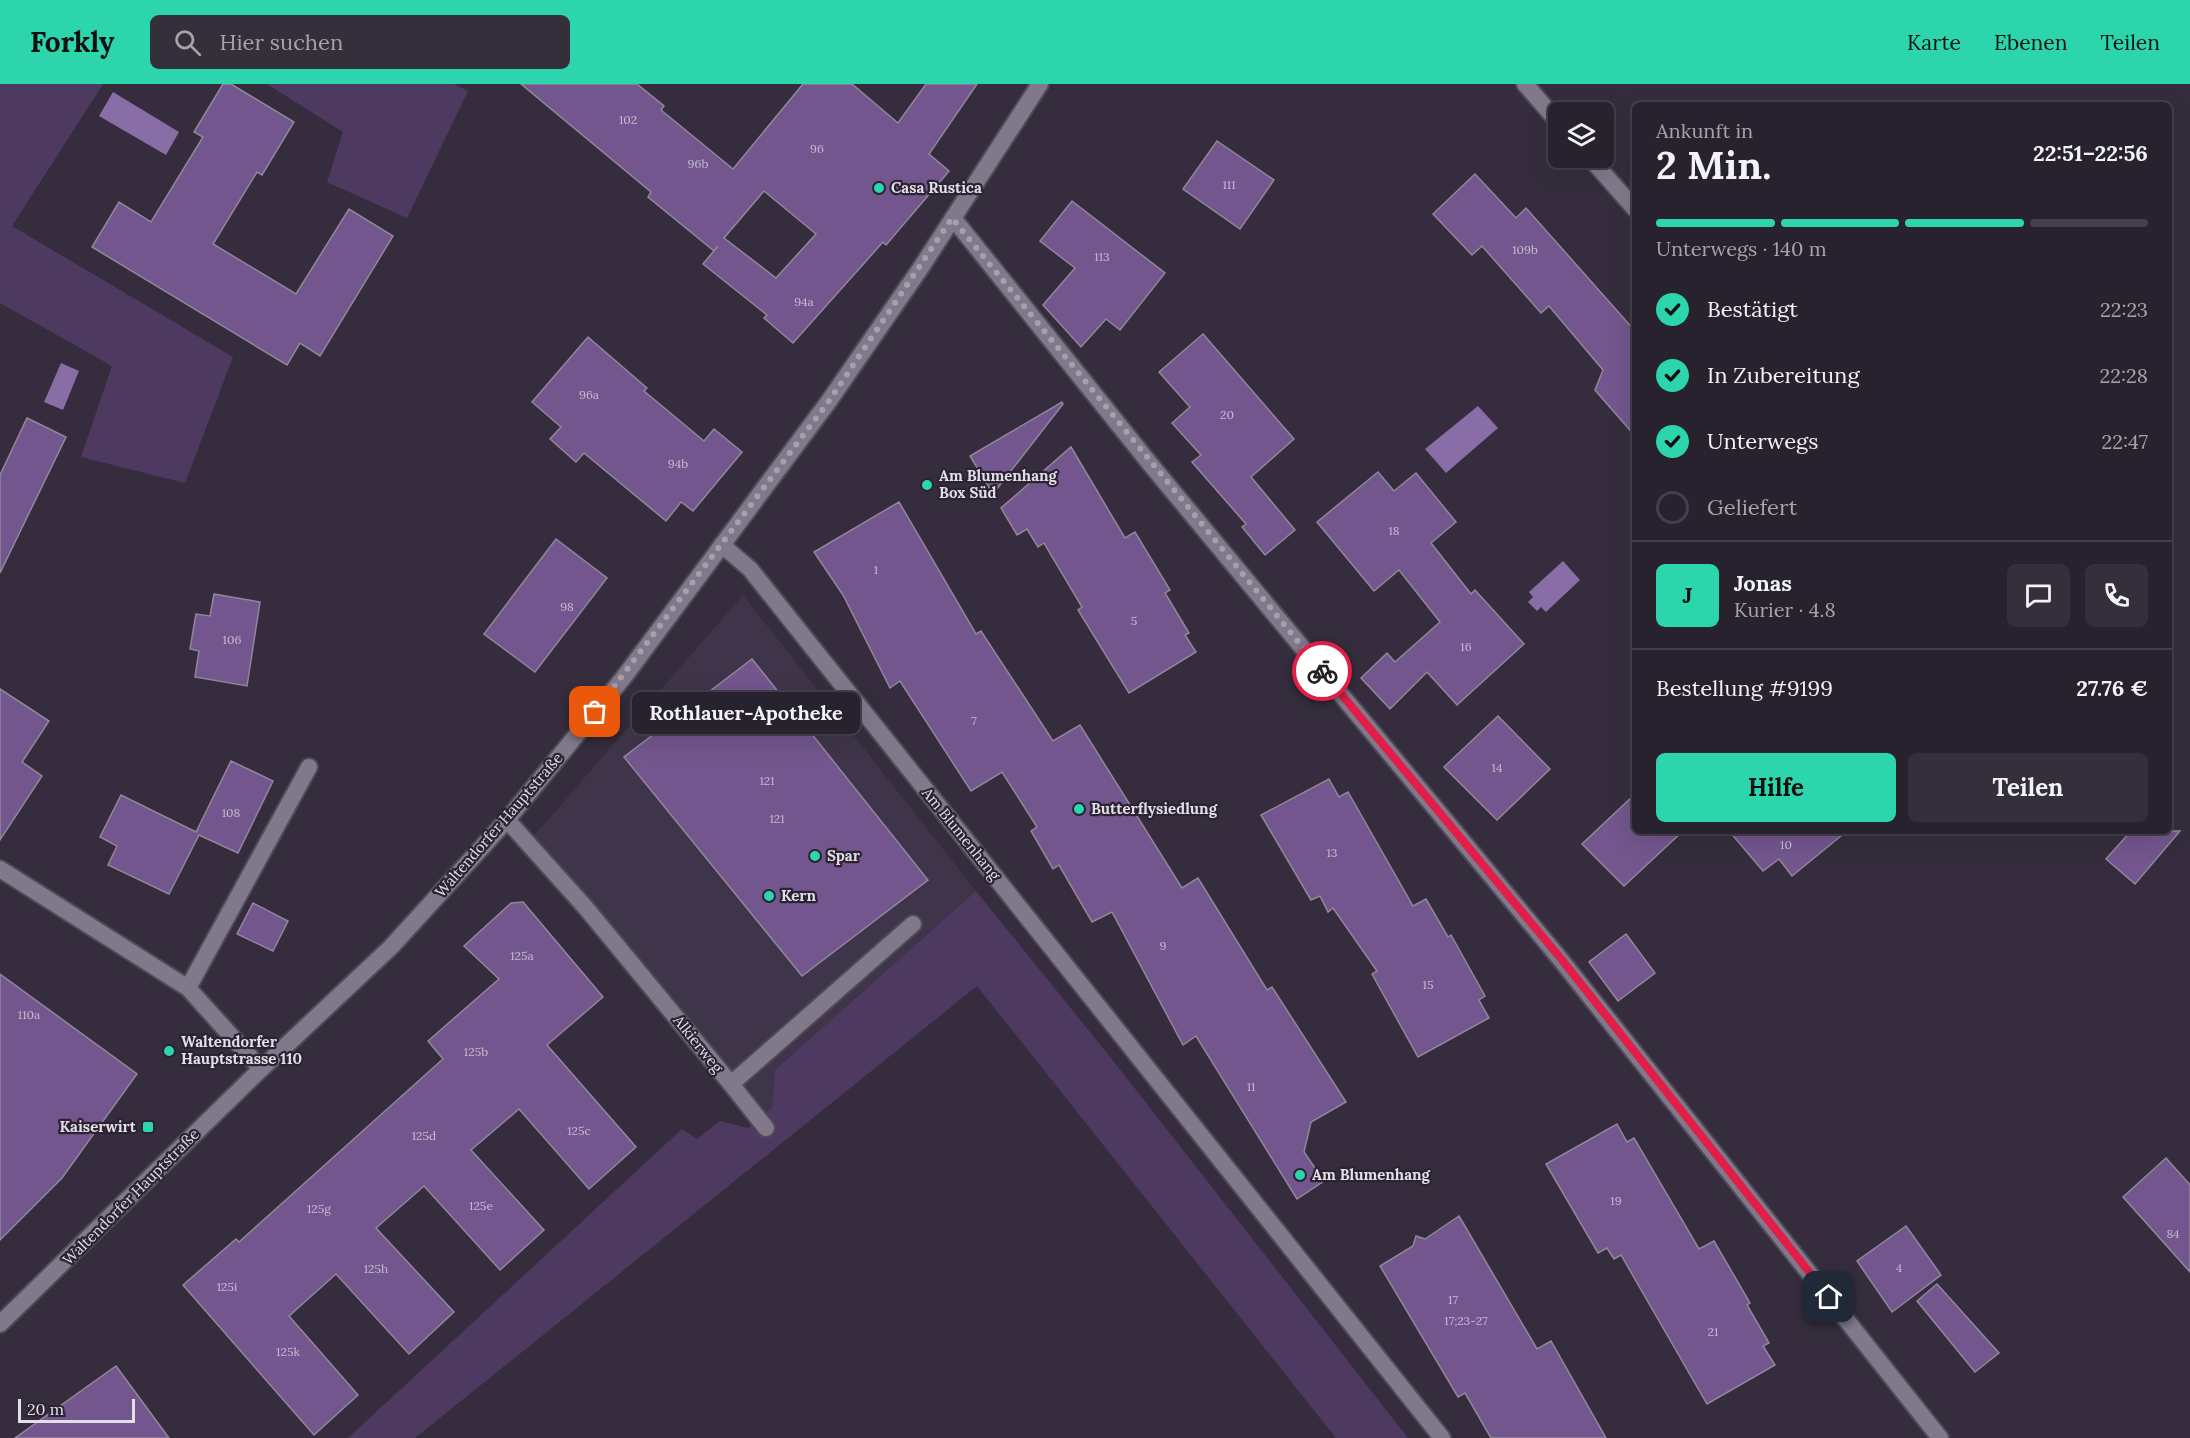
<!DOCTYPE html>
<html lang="de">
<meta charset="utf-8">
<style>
body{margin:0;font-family:Lora,serif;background:#342f3a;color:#f1f3f6;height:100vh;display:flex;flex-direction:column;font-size:22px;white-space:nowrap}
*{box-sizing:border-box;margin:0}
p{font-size:20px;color:#a5a4aa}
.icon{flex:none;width:33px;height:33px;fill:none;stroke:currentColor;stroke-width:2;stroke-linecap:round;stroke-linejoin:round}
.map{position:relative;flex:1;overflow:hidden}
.panel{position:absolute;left:1632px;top:18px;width:540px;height:732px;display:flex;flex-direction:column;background:#28222e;border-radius:9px;box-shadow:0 6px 24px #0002,0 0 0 2px #443f4a}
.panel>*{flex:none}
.controls{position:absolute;left:1548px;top:18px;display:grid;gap:12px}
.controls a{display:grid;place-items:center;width:66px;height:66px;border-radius:9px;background:#28222e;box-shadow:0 6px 24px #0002,0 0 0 2px #443f4a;font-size:30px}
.scale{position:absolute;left:18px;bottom:15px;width:117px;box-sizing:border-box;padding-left:6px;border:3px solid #e3dee8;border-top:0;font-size:16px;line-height:21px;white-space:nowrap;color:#e3dee8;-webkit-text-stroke:4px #2b2332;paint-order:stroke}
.pin{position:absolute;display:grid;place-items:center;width:51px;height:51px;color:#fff;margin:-26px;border-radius:12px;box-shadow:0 3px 9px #0006}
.courier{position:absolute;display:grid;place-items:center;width:60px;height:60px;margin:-30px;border:4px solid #e11d48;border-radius:50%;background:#fff;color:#222;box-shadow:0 2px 8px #0007}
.bubble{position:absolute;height:42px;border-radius:9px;background:#28222e;box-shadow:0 6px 24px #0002,0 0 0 2px #443f4a;font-size:20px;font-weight:700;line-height:42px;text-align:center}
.summary em{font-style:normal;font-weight:700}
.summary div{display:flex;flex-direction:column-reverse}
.summary{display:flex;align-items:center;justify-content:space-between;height:102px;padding:0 24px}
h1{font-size:39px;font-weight:700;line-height:45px}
.bar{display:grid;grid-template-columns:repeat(4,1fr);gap:9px 6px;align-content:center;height:72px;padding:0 24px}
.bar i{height:8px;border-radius:4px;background:#443f4a}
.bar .current{background:#2cd5ab}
.bar p{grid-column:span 4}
.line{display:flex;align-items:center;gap:15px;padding:0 24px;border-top:2px solid #443f4a}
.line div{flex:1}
.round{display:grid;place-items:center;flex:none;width:63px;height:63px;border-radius:9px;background:#342f3a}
ol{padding:0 24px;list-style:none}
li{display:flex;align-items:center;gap:18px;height:66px}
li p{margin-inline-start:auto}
li .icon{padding:6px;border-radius:50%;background:#2cd5ab;color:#111;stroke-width:4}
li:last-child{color:#a5a4aa}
li i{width:33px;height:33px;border:3px solid #443f4a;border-radius:50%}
.button{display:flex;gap:12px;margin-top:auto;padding:12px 24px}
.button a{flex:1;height:69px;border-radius:9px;background:#2cd5ab;color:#111;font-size:24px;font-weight:700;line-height:69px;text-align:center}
.button a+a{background:#342f3a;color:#f1f3f6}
header{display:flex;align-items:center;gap:36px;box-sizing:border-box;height:84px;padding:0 30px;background:#2cd5ab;color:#111}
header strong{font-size:28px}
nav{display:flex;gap:33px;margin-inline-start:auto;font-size:21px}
.search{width:420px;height:54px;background:#342f3a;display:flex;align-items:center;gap:15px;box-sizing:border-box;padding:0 21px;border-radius:9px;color:#a5a4aa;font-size:22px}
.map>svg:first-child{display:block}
.built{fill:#3f354a}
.green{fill:#4e3a61}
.water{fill:#896da6}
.building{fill:#72568d;stroke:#90889a;stroke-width:1.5;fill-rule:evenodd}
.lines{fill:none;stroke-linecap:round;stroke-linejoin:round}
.service-casing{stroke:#504956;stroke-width:20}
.minor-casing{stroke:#504956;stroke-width:20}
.secondary-casing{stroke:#504956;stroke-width:20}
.service{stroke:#81798b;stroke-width:16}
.minor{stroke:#81798b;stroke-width:16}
.secondary{stroke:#81798b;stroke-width:16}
.done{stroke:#a6a0ac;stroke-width:6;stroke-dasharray:0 10.8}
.route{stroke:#e11d48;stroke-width:8}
.poi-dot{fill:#2cd5ab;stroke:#2b2332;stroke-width:2}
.labels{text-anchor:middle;stroke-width:4.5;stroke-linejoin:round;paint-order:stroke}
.number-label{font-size:12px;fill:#c7bcd1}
.poi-label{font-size:15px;font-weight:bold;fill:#e3dee8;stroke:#2b2332;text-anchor:start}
.street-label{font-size:15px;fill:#e3dee8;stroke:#2b2332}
</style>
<header>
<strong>Forkly</strong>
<div class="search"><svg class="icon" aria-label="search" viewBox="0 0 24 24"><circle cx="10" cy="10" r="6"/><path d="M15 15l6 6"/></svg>Hier suchen</div>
<nav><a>Karte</a><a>Ebenen</a><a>Teilen</a></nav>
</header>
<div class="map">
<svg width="2190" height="1354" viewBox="0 0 2190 1354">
<rect width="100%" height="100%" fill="#352d3d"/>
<polygon class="built" points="743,511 976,807 775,986 772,1023 760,1033 528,759"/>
<g class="green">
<polygon points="0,0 103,0 12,142 233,273 185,399 81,373 112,282 0,219"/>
<polygon points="267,0 454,0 468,7 407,134 327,98 343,48"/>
<polygon points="976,807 1111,974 1408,1354 1336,1354 977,902 415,1354 348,1354 682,1045 697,1055 720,1037 748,1044 772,1023 775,986"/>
</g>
<g class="water">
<polygon points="113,8 179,48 166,71 99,32"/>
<polygon points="61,279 79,287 63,326 44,318"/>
<polygon points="1478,322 1498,344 1446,389 1425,365"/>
<polygon points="1563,477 1580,496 1546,528 1541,523 1537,527 1528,518 1533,513 1529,508"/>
</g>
<g class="building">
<polygon points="223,0 231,0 294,38 262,91 257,88 213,160 296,210 349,125 393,152 320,272 300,259 287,281 92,163 119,118 151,138 203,53 194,48"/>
<path d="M521 0H637L664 22 661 26 733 85 803 0H852L898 39 926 0H977L929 70 949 87 886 161 883 158 793 259 764 234 767 231 703 180 718 162 714 167 648 113 651 108ZM764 107 816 150 776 194 724 154Z"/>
<polygon points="1217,57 1274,96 1240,145 1183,105"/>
<polygon points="1475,90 1516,134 1526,124 1635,247 1635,352 1595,306 1603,286 1549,222 1541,229 1482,162 1472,171 1433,130"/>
<polygon points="1072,117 1165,189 1120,246 1106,235 1081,263 1043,221 1075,184 1040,157"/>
<polygon points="1203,250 1294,355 1251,393 1295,446 1265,471 1242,443 1246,440 1192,378 1201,371 1172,339 1190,323 1159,288"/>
<polygon points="588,253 647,304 644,307 704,357 714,345 742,368 693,427 681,418 666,437 584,369 576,378 550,355 561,343 532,318"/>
<polygon points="1062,318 1063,320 993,410 970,372"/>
<polygon points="27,334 66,353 0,489 0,391"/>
<polygon points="1071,363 1125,454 1135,448 1170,506 1165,509 1189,549 1185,551 1196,568 1129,609 1078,526 1082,523 1044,459 1038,463 1027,445 1017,451 1001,424"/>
<polygon points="1378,388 1394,407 1416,389 1456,438 1431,459 1471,510 1475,506 1524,560 1457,621 1427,588 1390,625 1361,594 1387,569 1395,578 1440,538 1399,486 1374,507 1317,438"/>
<polygon points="899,418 976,550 981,547 1053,657 1080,641 1182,804 1198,794 1267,906 1272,903 1346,1018 1311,1038 1304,1068 1324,1097 1297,1115 1196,952 1183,961 1112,828 1092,838 1059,781 1053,785 1031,747 1037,743 1002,688 971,707 900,597 890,604 843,511 814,468"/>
<polygon points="556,455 607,494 535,588 484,550"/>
<polygon points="214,510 260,518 247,602 195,593 199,567 190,565 196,530 210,532"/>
<polygon points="752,575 928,796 802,892 624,673"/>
<polygon points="0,605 49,637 22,678 42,692 0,756"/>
<polygon points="1498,632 1550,685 1497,736 1444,683"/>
<polygon points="231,677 273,697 238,769 199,751 169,810 108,781 117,762 100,753 121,711 196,748"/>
<polygon points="1329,695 1339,713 1348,708 1413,822 1426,815 1448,853 1451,851 1485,912 1479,916 1489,934 1418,973 1372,890 1377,887 1333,824 1328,828 1320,812 1311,816 1261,731"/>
<polygon points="1635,710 1635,747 1683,747 1624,802 1582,760"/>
<polygon points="1729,747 1847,747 1792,792 1779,775 1763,787"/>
<polygon points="2131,747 2180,747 2135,800 2106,775"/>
<polygon points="523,818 603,913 547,961 636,1063 589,1105 519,1025 471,1066 544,1146 500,1186 424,1102 376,1144 454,1228 409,1270 336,1190 289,1232 358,1311 314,1351 183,1201 236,1155 239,1158 443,975 428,957 499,895 464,862 511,819"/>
<polygon points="253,819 288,837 273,867 237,850"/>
<polygon points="1626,850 1655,889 1618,917 1589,878"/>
<polygon points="0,890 137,990 62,1094 0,1156"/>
<polygon points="1617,1040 1627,1058 1634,1054 1699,1165 1714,1157 1750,1219 1747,1221 1769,1259 1763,1262 1775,1281 1707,1320 1621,1171 1614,1175 1607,1164 1598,1169 1546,1080"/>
<polygon points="2166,1074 2190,1101 2190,1188 2123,1113"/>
<polygon points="1459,1132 1537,1265 1551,1257 1606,1354 1491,1354 1465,1309 1458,1313 1380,1182 1413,1162 1416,1152 1425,1155"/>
<polygon points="1906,1142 1941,1191 1892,1228 1857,1177"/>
<polygon points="1937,1200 1999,1269 1975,1288 1917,1217"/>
<polygon points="116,1282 169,1354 15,1354"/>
</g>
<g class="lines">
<defs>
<polyline id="service" points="731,1000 766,1044"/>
<g id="minor">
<polyline points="1525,0 1558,38"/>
<polyline points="1590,74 1635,125"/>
<polyline points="953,134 1151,381 1561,876 1940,1354"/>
<polyline points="722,461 750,485 1442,1354"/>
<polyline points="507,736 586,824 731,1000 913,840"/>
<polyline points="0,785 188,904 261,985"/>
<polyline points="188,904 309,683"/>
</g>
<polyline id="secondary" points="0,1240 261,985 391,863 507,736 624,593 829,317 920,185 1040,0"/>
</defs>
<use href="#service" class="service-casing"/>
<use href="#minor" class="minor-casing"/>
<use href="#secondary" class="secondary-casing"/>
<use href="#service" class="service"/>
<use href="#minor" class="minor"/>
<use href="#secondary" class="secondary"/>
</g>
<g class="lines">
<polyline class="done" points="595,628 829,317 952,134 1322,587"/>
<polyline class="route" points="1322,587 1562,876 1829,1213"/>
</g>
<g class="poi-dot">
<circle cx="879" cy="104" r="6"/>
<circle cx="927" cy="401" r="6"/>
<circle cx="1079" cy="725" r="6"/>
<circle cx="815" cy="772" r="6"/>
<circle cx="769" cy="812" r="6"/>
<circle cx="169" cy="967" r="6"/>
<rect x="142" y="1037" width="12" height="12" rx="3"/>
<circle cx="1300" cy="1091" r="6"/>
</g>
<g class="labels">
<g class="number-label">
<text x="628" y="40">102</text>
<text x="817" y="69">96</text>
<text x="698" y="84">96b</text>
<text x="1229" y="105">111</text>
<text x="1525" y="170">109b</text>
<text x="1102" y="177">113</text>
<text x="804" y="222">94a</text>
<text x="589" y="315">96a</text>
<text x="1227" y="335">20</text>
<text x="678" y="384">94b</text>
<text x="1394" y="451">18</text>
<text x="876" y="490">1</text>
<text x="567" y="527">98</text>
<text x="1134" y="541">5</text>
<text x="232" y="560">106</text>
<text x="1466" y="567">16</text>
<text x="974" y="641">7</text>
<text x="1497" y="688">14</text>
<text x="767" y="701">121</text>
<text x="231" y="733">108</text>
<text x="777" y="739">121</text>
<text x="1786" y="765">10</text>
<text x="1332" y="773">13</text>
<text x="1163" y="866">9</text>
<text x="522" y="876">125a</text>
<text x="1428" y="905">15</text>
<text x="29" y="935">110a</text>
<text x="476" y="972">125b</text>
<text x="1251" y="1007">11</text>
<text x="579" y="1051">125c</text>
<text x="424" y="1056">125d</text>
<text x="1616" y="1121">19</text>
<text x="481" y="1126">125e</text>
<text x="319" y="1129">125g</text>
<text x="2173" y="1154">84</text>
<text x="1899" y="1188">4</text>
<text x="376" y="1189">125h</text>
<text x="227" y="1207">125i</text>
<text x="1453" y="1220">17</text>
<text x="1466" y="1241">17;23-27</text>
<text x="1713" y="1252">21</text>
<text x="288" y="1272">125k</text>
</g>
<g class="poi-label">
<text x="891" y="109">Casa Rustica</text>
<text x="939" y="397">Am Blumenhang<tspan x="939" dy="17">Box Süd</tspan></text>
<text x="1091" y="730">Butterflysiedlung</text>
<text x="827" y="777">Spar</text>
<text x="781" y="817">Kern</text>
<text x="181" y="963">Waltendorfer<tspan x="181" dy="17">Hauptstrasse 110</tspan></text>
<text x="136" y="1048" text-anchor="end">Kaiserwirt</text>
<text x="1312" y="1096">Am Blumenhang</text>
</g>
<g class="street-label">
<text transform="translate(499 741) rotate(-49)" y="5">Waltendorfer Hauptstraße</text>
<text transform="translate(961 750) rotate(51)" y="5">Am Blumenhang</text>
<text transform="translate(698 960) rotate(51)" y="5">Alkierweg</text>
<text transform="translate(131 1113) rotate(-45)" y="5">Waltendorfer Hauptstraße</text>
</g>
</g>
</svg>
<div class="controls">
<a><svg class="icon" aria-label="layers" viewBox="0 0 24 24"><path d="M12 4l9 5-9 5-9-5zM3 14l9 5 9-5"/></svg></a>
</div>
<div class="scale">20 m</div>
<div class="pin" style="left:595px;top:628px;background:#ea580c"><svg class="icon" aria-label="bag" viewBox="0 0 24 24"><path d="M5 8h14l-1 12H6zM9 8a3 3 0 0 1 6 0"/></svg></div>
<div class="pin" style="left:1829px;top:1213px;background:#1f2937"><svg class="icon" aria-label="home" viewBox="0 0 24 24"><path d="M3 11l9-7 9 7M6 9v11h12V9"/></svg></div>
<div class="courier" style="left:1322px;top:587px"><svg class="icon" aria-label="bike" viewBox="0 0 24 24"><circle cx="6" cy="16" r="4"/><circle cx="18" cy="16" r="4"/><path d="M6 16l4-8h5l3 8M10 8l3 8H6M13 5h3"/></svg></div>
<div class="bubble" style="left:632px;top:608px;width:228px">Rothlauer-Apotheke</div>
<section class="panel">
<div class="summary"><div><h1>2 Min.</h1><p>Ankunft in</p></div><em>22:51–22:56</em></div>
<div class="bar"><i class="current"></i><i class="current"></i><i class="current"></i><i></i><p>Unterwegs · 140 m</p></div>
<ol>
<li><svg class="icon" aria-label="check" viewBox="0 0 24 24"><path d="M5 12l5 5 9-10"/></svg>Bestätigt<p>22:23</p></li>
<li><svg class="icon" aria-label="check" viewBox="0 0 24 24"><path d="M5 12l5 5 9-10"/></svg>In Zubereitung<p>22:28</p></li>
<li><svg class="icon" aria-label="check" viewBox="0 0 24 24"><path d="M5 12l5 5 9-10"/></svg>Unterwegs<p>22:47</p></li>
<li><i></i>Geliefert</li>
</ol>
<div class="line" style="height:108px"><b class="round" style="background:#2cd5ab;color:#111">J</b><div><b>Jonas</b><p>Kurier · 4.8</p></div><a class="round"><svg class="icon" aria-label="chat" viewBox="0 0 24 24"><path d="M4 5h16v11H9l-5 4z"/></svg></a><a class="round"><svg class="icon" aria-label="phone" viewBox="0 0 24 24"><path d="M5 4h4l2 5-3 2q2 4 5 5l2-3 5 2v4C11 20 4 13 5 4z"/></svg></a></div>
<div class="line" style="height:78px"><div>Bestellung #9199</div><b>27.76 €</b></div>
<div class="button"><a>Hilfe</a><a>Teilen</a></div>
</section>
</div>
